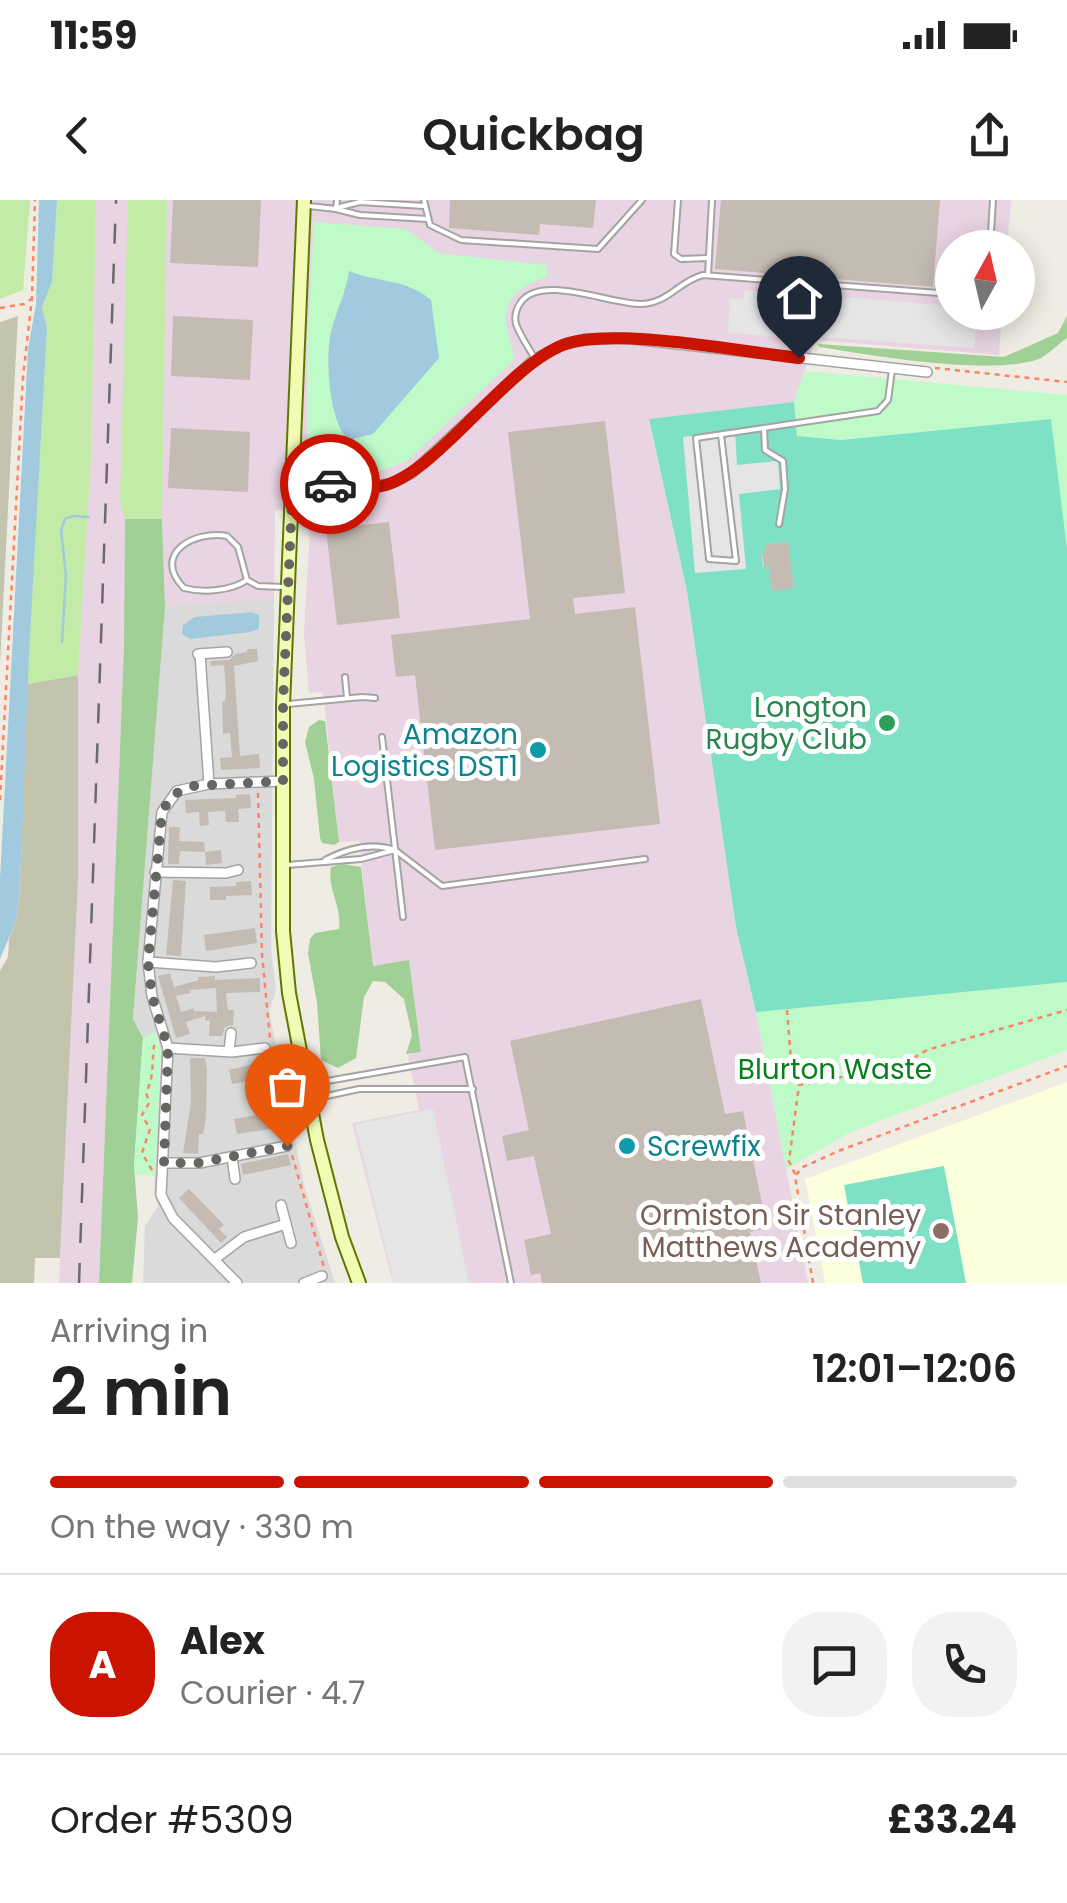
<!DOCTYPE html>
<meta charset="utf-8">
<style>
body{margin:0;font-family:Poppins,sans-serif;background:#f2f2f2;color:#222;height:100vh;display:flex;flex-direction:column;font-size:38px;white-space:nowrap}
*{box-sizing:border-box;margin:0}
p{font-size:32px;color:#767676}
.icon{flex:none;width:55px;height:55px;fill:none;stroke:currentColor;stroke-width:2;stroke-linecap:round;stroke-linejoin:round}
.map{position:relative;height:1083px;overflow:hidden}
.side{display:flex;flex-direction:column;background:#fff;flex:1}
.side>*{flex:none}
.needle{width:65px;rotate:8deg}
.controls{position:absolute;left:935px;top:30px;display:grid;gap:20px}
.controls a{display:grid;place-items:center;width:100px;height:100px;border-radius:50%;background:#fff;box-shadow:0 5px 25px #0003;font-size:50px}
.pin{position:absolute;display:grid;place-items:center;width:85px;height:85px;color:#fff;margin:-102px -42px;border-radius:50% 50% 50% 0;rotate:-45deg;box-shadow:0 0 10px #0007}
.pin .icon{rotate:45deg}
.courier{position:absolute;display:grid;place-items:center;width:100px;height:100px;margin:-50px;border:8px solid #cb1400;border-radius:50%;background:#fff;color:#222;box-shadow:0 2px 12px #0007}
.summary em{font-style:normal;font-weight:600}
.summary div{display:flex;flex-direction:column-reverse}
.summary{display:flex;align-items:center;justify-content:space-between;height:170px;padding:0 50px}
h1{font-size:65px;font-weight:600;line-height:75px}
.bar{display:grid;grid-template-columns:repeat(4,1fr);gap:15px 10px;align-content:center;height:120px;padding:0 50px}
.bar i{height:12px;border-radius:8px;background:#e0e0e0}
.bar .active{background:#cb1400}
.bar p{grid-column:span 4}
.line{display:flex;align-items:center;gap:25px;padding:0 50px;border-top:2px solid #e0e0e0}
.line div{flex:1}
.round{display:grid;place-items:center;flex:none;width:105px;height:105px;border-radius:40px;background:#f2f2f2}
.status{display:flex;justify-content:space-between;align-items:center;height:70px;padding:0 50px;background:#fff;direction:ltr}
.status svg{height:28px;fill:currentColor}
header{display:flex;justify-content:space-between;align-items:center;height:130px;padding:0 50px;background:#fff;font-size:45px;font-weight:600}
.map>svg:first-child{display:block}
.residential{fill:#dbdada}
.industrial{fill:#e8d4e3}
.education{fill:#fbffdc}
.construction{fill:#c2c4ae}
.grass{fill:#c1eba6}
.forest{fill:#a1d096}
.park{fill:#befbc9}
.pitch{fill:#7ee1c5;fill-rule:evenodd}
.parking{fill:#e5e5e5}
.water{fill:#a1cade}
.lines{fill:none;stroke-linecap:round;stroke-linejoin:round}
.stream{stroke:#a1cade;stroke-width:2.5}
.building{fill:#c4bbb2;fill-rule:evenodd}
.service-casing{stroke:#a4a4a4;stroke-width:8}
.minor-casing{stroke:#a4a4a4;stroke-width:12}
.secondary-casing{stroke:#5f7801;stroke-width:16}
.path{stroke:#fe8364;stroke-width:2.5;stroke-dasharray:5 5;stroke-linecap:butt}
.service{stroke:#fff;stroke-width:4}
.minor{stroke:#fff;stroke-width:9}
.secondary{stroke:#f1fbb4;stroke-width:12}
.rail{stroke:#6b6b6b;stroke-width:2.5;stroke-dasharray:20 20;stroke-linecap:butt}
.done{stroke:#666562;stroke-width:10;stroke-dasharray:0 18}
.route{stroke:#cb1400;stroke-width:12}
.leisure-dot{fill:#2e9e5b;stroke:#fff;stroke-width:4}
.culture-dot{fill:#0f9aa8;stroke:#fff;stroke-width:4}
.education-dot{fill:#8d6e63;stroke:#fff;stroke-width:4}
.labels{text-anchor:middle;stroke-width:10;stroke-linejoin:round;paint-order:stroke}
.leisure-label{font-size:28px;fill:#27864d;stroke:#fff;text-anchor:end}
.culture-label{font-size:28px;fill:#0d838f;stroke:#fff;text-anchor:end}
.park-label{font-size:28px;fill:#087f1d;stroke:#fff}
.education-label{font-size:28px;fill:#785e54;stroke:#fff;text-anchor:end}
</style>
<div class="status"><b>11:59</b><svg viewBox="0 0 49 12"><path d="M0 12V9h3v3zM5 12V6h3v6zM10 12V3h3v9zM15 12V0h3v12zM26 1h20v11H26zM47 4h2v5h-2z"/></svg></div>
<header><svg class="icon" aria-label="back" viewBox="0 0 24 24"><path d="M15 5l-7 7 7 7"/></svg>Quickbag<svg class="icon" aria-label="share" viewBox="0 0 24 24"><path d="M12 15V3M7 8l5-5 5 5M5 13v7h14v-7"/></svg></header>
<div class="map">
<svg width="1067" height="1083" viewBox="0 0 1067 1083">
<rect width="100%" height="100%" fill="#efece3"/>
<polygon class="residential" points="274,398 271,749 276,791 269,811 304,985 335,1083 143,1083 145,1026 158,1006 154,994 161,853 156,832 143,838 133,819 165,406"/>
<g class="industrial">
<polygon points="96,0 154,0 130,88 122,258 127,327 124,446 99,1083 59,1083 78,682 78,475 91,257"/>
<polygon points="167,0 1011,0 1007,47 952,48 952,112 1002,113 999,155 815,140 794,202 649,220 687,391 736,727 756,812 808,1083 393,1083 352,923 419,910 408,855 421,851 409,761 373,766 359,641 339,642 324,500 322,492 309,493 304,434 311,310 275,310 274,398 165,406 162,319"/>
</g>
<polygon class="education" points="1067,882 1067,1083 825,1083 805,979"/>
<g class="construction">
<polygon points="18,116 14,192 0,465 0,122"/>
<polygon points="78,475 78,682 60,1058 35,1058 34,1083 0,1083 0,771 8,757 9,739 16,721 20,689 27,484"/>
</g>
<g class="grass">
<polygon points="0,0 30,0 23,90 0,99"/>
<polygon points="57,0 96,0 91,257 78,475 27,484 47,128 42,107 52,82"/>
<polygon points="128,0 167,0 162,319 125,319 120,303"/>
</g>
<g class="forest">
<path d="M1067 116V138C1056 145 1047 157 1036 160 985 175 875 156 820 147L818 144 1004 157 1058 133Z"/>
<polygon points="125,319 162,319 165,407 133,819 143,838 134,965 138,1018 132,1083 99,1083 124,446"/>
<polygon points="319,520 325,521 339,642 334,645 322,643 320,638 314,579 305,542 309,527"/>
<path d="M342 664 361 667 373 766 409 760 421 852 406 854 412 835 404 799 385 782 373 781 364 797 356 858 338 868 321 860 317 803 308 753 310 739 315 733 339 729C342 706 327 689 331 667Z"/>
</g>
<g class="park">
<path d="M314 22 406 29 439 53 547 65V77C526 83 505 95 506 120 506 134 514 146 514 160L408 260C378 275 335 285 307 260V153Z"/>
<polygon points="805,171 1067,195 1067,349 1051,219 841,240 797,236 794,202"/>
<polygon points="1067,782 1067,850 851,932 786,969 756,812"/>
<polygon points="155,832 161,853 155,976 135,974 134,966 143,838"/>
</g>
<g class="pitch">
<path d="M794 202 797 236 841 240 1051 219 1067 349V782L756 812 736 727 687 391 649 219ZM788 342 793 388 772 390 769 367 763 366 762 353 766 352V344Z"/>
<polygon points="944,966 966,1083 863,1083 844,985"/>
</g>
<g class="parking">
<polygon points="744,90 794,94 794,102 815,104 817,95 952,106 952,112 977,113 974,148 819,137 819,114 787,112 785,137 728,133 730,98 743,99"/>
<polygon points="735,231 737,265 778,261 780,289 739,294 746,369 695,373 683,237"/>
<polygon points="433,909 469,1083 394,1083 355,924"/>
</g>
<g class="water">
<polygon points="39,0 57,0 52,82 42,107 47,128 29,455 20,689 16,721 0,759 0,679 28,149 36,104"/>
<path d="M349 71C377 83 406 78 431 100L439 158 373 234 349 240C329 224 325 156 331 132 336 111 347 90 349 71Z"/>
<polygon points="251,412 259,415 259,429 250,432 191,439 182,434 183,425 195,417"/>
</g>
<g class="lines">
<polyline class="stream" points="62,442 66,375 61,330 65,319 73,316 89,317"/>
</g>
<g class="building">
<polygon points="173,0 261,0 258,67 170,63"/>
<polygon points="450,0 596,0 593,28 540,24 539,35 449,28"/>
<polygon points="721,0 940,0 933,87 715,69"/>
<polygon points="173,116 253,120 250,180 171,176"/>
<polygon points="605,221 625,393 573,398 575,414 635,407 660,624 435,650 415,475 396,477 391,435 530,419 508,232"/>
<polygon points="171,228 250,232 248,292 168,288"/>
<polygon points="389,322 400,418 337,425 326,329"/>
<polygon points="788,342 794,388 772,391 769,367 764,367 762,352 766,352 765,344"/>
<polygon points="247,449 257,449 258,461 234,466 240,556 259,554 260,568 221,570 220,558 232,557 230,533 223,534 222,502 225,501 226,490 224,465 211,466 210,461 229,460 235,454 247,452"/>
<polygon points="250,594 251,608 238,609 239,622 226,622 225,611 208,612 209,625 200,626 199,612 186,613 185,600 236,598 236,595"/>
<polygon points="169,627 180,627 179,641 204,642 205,652 221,650 222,663 206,665 205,652 180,651 179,664 168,664"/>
<polygon points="173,680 186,681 181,756 166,755"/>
<polygon points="251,681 252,695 226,696 226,700 210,700 210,687 236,686 236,682"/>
<polygon points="255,728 257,743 206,751 204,735"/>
<path d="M170 773 174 787 199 780 198 777 215 776V780L260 778V792L226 793 228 810H234L233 825 225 827 222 836H209L210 821 205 820V816L186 822 190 834 176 838 158 776ZM216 788 217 812 194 811V808L181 812 176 796 190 793V790Z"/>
<polygon points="701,799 725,914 743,911 767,1028 750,1032 761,1083 542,1083 540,1073 531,1075 524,1040 551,1034 534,956 507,961 502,936 529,930 510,841"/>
<polygon points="190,858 205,858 207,869 206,917 203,934 199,934 198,954 183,953 191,902"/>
<polygon points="259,863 271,863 274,877 232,884 229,870"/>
<polygon points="266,913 266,916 280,913 283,927 237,934 234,919"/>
<polygon points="288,954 291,965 243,975 241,964"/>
<polygon points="189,989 224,1025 219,1029 227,1037 221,1043 179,998"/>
</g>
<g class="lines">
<defs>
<g id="service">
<polyline points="424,0 430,25 461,40 598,49 642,0"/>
<polyline points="678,0 674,54 681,59 708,58"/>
<polyline points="309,6 336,9 337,0"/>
<polyline points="340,7 360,2 424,6"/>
<polyline points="336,9 360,15 428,19"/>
<polyline points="990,48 993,0"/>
<polyline points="708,75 712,0"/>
<polyline points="800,154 805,109"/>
<path d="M535 159C529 148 520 136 516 124 514 116 516 109 521 102 542 74 609 104 641 104 669 103 679 81 703 75L952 94"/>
<polyline points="764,228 765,250 783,261 785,289 779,324"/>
<polyline points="721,235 736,361 709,359 696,238 878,211 888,200 892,170"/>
<path d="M247 380C231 391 203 393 184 388 151 354 194 330 227 336L238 347 247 380 258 386 284 387"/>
<polyline points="345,477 347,498"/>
<polyline points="288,504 362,497 375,498"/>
<polyline points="382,537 403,717"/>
<path d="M325 660C346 649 372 642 395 650L442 686 645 659"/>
<polyline points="287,665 361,659 395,650"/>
<polyline points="310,884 465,857 511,1083"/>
<polyline points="313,899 359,889 473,889"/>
</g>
<g id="minor">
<polyline points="293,277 353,286"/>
<polyline points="292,296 390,284 412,273 535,159 564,144 585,139 623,138 927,172"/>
<polyline points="198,454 227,452"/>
<polyline points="200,454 209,584"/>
<polyline points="155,672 226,673 238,670"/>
<polyline points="148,762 216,767 251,763"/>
<polyline points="168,848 232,852 265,848"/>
<polyline points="229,851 231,833"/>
<polyline points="232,957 235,979"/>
<polyline points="164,963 199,963 287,946"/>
<polyline points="281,1005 291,1043"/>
<polyline points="215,1059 244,1037 286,1024"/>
<polyline points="237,1083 173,1018 161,995 168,848 152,796 148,762 162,612 177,591 209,584 283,581"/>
<polyline points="304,1083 322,1076"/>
</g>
<polyline id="secondary" points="304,0 283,505 283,731 289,793 317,940 342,1037 359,1083"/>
</defs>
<use href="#service" class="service-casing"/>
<use href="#minor" class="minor-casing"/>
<use href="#secondary" class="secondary-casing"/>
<g class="path">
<polyline points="0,108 24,104 31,99"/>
<polyline points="935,168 1067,182"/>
<polyline points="258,593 262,754 270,839"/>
<polyline points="0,600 23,177 32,98 35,0"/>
<polyline points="787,810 791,860 798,884"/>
<polyline points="272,852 290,937"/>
<polyline points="292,955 324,1067"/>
<path d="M152 970 142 953 150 929 142 915 149 903 146 892C155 877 151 859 155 841"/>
<polyline points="795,974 789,961 799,885 900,866 927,850 1067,810"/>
<polyline points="813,1083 795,976 803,967 841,950 1067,866"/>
</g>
<use href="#service" class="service"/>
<use href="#minor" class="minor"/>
<use href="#secondary" class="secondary"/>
<polyline class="rail" points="79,1083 116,0"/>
</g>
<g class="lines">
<path class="done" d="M287 946 198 963H164L168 848 152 796 148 762 162 612C170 598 176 591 192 586L283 581V504L293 277 330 284"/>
<path class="route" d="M330 284C345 285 361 289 376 287 431 282 502 169 563 145 613 126 742 152 799 158"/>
</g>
<circle class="leisure-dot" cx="887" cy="523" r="10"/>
<g class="culture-dot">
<circle cx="538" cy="550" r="10"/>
<circle cx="627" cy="946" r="10"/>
</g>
<circle class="education-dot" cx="941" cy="1031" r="10"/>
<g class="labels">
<g class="leisure-label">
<text x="867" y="517">Longton<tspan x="867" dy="32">Rugby Club</tspan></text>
</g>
<g class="culture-label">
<text x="518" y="544">Amazon<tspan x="518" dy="32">Logistics DST1</tspan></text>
<text x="647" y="956" text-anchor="start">Screwfix</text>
</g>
<g class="park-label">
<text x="835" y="879">Blurton Waste</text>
</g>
<g class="education-label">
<text x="921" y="1025">Ormiston Sir Stanley<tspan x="921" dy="32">Matthews Academy</tspan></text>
</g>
</g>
</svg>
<div class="controls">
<a><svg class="needle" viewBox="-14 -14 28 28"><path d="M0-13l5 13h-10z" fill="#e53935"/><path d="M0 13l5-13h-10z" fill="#767676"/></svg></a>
</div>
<div class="pin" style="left:287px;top:946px;background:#ea580c"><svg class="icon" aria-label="bag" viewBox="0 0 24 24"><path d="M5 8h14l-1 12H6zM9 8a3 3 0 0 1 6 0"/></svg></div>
<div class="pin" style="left:799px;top:158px;background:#1f2937"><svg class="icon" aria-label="home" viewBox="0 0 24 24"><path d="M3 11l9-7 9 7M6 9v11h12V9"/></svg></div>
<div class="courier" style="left:330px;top:284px"><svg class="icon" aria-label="car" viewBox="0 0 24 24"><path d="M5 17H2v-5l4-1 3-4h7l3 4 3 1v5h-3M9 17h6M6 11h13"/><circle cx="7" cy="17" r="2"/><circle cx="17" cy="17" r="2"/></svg></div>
</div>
<section class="side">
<div class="summary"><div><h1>2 min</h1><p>Arriving in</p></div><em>12:01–12:06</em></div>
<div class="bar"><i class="active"></i><i class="active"></i><i class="active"></i><i></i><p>On the way · 330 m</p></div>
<div class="line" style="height:180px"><b class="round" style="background:#cb1400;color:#fff">A</b><div><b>Alex</b><p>Courier · 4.7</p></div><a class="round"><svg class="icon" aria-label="chat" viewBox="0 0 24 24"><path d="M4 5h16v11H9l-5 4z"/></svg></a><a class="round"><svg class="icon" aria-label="phone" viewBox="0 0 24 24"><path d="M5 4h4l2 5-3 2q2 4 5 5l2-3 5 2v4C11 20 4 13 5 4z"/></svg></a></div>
<div class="line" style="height:130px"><div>Order #5309</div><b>£33.24</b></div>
</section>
